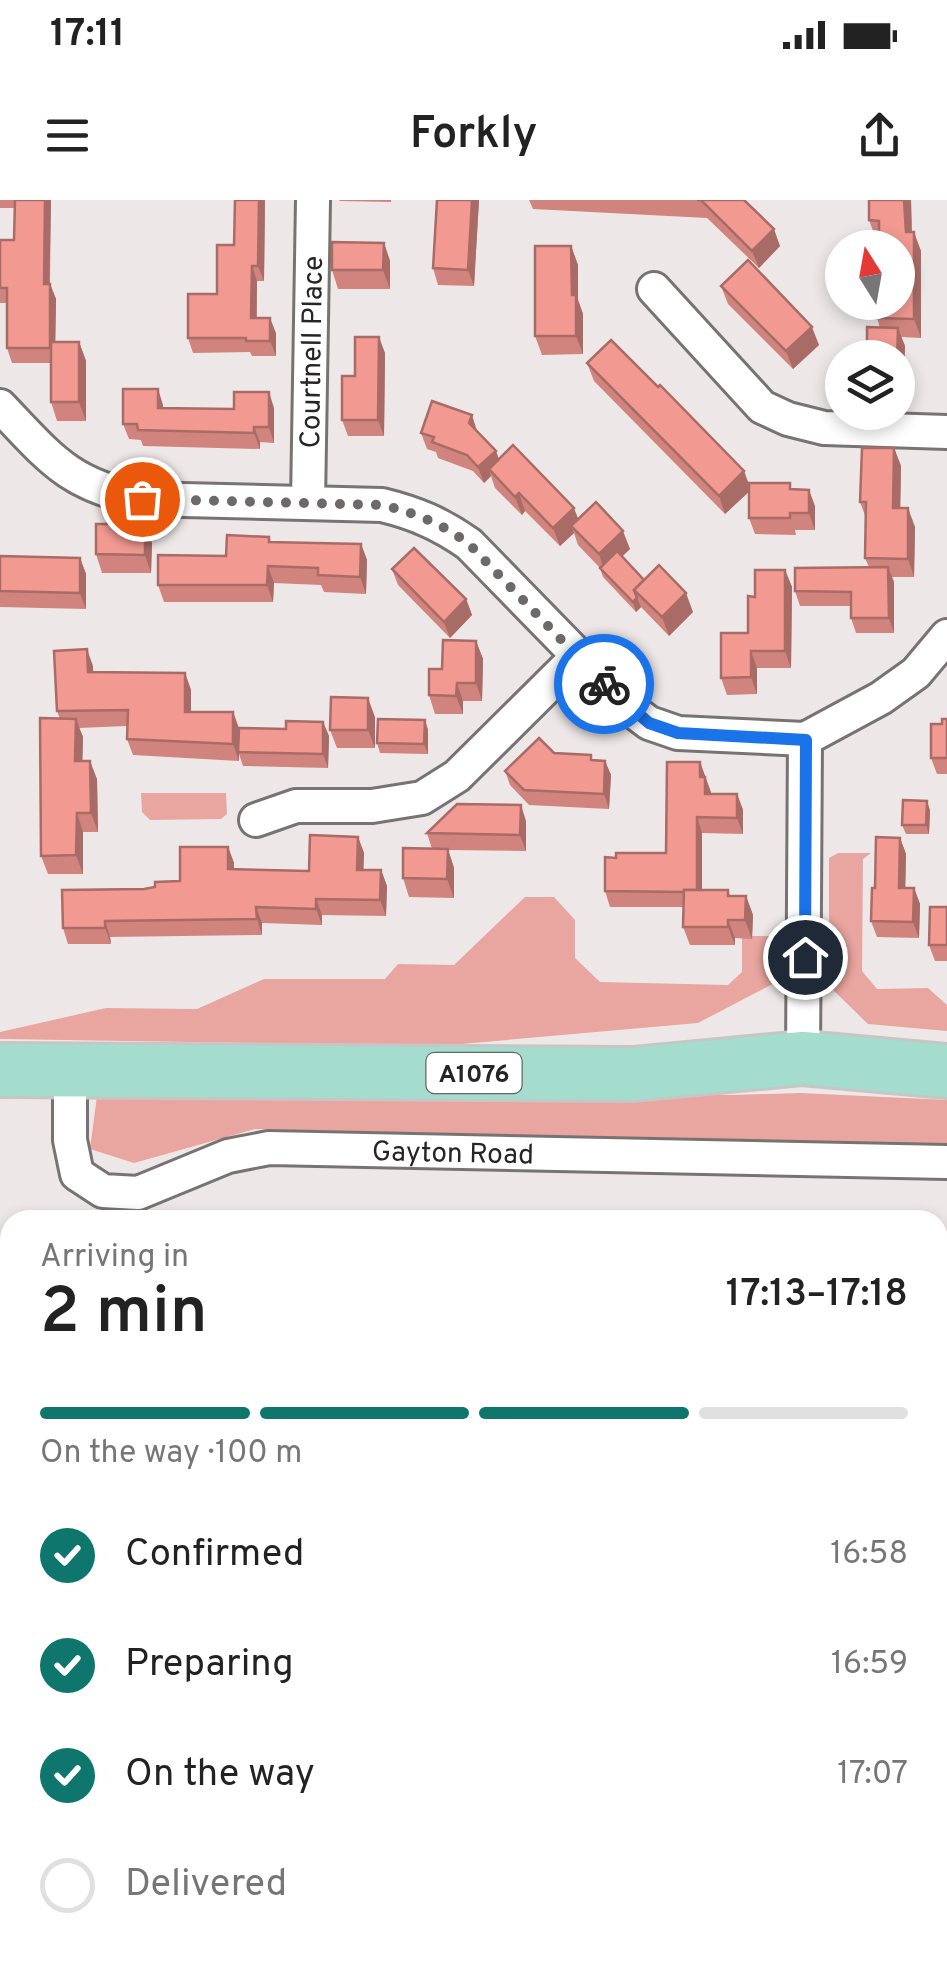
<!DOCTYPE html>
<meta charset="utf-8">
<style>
body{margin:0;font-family:Overpass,sans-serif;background:#f2f2f2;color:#222;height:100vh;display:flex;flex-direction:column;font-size:38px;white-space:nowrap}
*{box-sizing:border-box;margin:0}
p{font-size:32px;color:#767676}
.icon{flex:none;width:55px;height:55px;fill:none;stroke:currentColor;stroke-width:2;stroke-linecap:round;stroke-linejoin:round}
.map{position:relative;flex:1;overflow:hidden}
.panel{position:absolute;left:0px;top:1010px;width:948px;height:752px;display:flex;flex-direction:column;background:#fff;border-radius:30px 30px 0 0;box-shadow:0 5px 15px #0003}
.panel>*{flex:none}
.needle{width:65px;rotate:349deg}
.fabs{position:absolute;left:825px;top:30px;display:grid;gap:20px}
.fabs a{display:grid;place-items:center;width:90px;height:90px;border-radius:50%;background:#fff;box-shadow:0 5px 15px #0003;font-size:50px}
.pin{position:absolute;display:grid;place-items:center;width:85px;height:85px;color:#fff;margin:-42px;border:5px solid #fff;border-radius:50%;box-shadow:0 2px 10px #0007}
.courier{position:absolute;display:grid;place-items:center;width:100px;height:100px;margin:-50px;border:8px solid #1a73e8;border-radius:50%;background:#fff;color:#222;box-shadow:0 2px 12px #0007}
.head em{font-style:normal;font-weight:600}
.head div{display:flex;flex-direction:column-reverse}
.head{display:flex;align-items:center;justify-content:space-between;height:170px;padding:0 40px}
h1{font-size:65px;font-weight:600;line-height:75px}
.bar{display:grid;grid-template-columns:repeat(4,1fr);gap:15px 10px;align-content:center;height:120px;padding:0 40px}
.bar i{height:12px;border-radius:8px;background:#e0e0e0}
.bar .on{background:#0f766e}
.bar p{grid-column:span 4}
ol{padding:0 40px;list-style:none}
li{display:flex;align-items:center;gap:30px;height:110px}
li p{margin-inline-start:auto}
li .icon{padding:10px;border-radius:50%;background:#0f766e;color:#fff;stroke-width:4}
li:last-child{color:#767676}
li i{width:55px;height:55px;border:5px solid #e0e0e0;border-radius:50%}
.status{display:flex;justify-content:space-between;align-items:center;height:70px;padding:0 50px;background:#fff;direction:ltr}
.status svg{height:28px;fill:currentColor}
header{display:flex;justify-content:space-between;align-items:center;height:130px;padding:0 40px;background:#fff;font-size:45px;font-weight:600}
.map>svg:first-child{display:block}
.green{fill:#e9a59f}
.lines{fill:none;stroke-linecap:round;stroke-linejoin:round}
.minor-casing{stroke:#787373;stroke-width:38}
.primary-casing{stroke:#c7c6c6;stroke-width:58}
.minor{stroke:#fff;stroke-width:32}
.primary{stroke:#a4dcce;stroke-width:52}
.wall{fill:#d0847d}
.shaded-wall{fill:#a96b66}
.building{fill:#f29991;stroke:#a96b66;stroke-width:2.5}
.done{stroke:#6c6968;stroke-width:10;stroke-dasharray:0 18}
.route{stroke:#1a73e8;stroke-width:12}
.labels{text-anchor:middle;stroke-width:8;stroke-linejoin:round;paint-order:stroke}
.shield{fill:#fff;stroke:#676666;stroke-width:2.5}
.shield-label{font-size:25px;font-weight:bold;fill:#262424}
.street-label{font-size:28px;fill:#262424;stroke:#fff}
</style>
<div class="status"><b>17:11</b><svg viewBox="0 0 49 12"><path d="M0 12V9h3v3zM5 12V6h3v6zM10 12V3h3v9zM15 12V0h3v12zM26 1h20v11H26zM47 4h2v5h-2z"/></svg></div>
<header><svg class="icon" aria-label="menu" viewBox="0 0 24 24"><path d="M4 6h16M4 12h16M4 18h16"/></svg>Forkly<svg class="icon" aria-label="share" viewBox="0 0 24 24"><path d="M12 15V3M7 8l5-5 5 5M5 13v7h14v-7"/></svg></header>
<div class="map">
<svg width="947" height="1762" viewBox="0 0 947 1762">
<rect width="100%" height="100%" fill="#ede8e7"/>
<g class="green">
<polygon points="141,593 226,593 227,614 221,619 150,620 142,612"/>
<polygon points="838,653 871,653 863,659 862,771 877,789 928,788 947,805 947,831 868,824 829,786 829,658"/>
<polygon points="525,697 554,697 575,720 575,758 600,782 728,785 742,772 742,736 782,736 780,780 698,823 439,846 0,839 0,832 106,808 197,809 264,779 385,779 398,764 454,765"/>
<polygon points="98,888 734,895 800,893 947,900 947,946 255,929 134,963 90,949"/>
<polygon points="266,1752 363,1753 387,1762 263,1762"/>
</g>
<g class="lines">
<defs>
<g id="minor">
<polyline points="654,89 762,207 788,219 824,228 947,232"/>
<path d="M0 206C49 257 69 286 142 299L382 305C415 313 441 324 469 344L629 508 649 523 678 533 805 539 881 498 916 473 947 436"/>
<path id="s1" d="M308 302 313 0"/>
<polyline points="256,620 296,606 372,606 422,598 457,576 577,457"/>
<polyline points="803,858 805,539"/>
<path id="s2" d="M70 872V940L77 974 103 991 138 993 228 956 269 948 947 962"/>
<polyline points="0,1399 10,1402"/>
<polyline points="938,1442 947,1443"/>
<polyline points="0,1598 10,1601"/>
<polyline points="398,1752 416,1762"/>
<polyline points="249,1762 252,1752"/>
<polyline points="573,1762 578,1752"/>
</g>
<polyline id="primary" points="0,870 633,874 803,858 947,871"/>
</defs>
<use href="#minor" class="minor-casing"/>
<use href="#primary" class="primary-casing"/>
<use href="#minor" class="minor"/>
<use href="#primary" class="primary"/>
</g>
<g class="wall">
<polygon points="0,0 51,0 50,84 56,99 55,142 79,142 86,161 86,221 57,221 51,202 51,163 12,163 7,148 7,103 0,103 0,40 14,40 14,8 0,8"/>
<polygon points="235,0 265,0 264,81 257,81 257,118 276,133 276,156 252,156 250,152 193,153 188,138 217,94 234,45"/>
<polygon points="339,0 391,0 391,2 340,1"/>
<polygon points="479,0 474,86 438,85 433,68"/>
<polygon points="529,0 744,0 780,46 759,68 707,18 533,9"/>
<polygon points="869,0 911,0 912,32 921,51 921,138 901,137 905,146 903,202 898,202 898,158 880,128 877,118 879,39 876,39 869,20"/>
<polygon points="384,43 390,61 390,89 338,89 332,70"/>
<polygon points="571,46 578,65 578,100 583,114 583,154 542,155 535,136"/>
<polygon points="721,86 819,145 793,169 728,104"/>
<polygon points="385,153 384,236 348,236 342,220 355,176"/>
<polygon points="587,163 744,271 749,286 792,289 815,306 815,330 795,330 796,335 755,334 749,318 749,291 725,314 594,181"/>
<polygon points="158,189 163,208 274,208 274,243 260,242 260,249 143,246 141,240 129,239 123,224"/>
<polygon points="477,232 496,251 499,259 579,319 630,349 622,356 644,380 693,412 669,436 641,407 636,412 603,377 600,368 578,345 574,333 560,346 525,311 522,315 495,288 491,276 484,283 473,271 438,258 436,252 427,249 421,233"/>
<polygon points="894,248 901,266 900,308 915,327 914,377 892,377 894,382 894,433 856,433 851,418 851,406 800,406 795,391 869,367 865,358 866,318 860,302"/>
<polygon points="269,337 271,342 361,344 367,360 366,394 324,392 321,385 274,383 273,402 164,402 158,385"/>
<polygon points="152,343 151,373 102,373 96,354"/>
<polygon points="0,356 80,358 86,374 86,409 0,407"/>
<polygon points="392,369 466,399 472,415 450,438 398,385"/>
<polygon points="785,370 792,387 791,468 757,468 757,494 727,495 721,478 748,433 755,397"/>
<polygon points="476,441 483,459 482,501 463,501 463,514 435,514 429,495 442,469"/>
<polygon points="93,466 93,472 185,473 191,490 191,512 233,512 239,528 286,529 323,522 329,536 328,568 243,566 239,554 239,561 133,555 127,539 127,526 79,528 83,537 82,561 97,579 98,632 83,632 83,674 48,674 41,656 60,519 57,511"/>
<polygon points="375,517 375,548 337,548 330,530"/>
<polygon points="947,519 947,574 937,574 931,558 942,524"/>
<polygon points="425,520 428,530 428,554 380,553 377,543"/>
<polygon points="554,553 605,561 611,575 609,609 529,605 510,585 505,571"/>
<polygon points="700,562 711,594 737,594 743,610 743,634 702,633 702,690 728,690 730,696 746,696 753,715 752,739 735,738 735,745 690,745 683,727 684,707 610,707 605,691 616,658 666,653"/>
<polygon points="930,610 929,634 906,634 902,625"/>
<polygon points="526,621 526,651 448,650 454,668 454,698 409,697 403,678 432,649 427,633"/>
<polygon points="358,637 364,653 363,670 381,670 387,686 386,716 322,715 322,725 262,723 262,735 110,737 111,744 68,744 63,728 144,689 180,681 228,647 234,663 234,669 309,671"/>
<polygon points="900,638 906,654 905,688 914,688 920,704 919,738 877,737 871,721 875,688"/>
<polygon points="947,707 947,761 935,761 929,745"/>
<polygon points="938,1028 947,1047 945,1102 938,1102"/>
<rect x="0" y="1288" width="10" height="50"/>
<polygon points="938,1321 947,1322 947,1376 938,1376"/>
<polygon points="0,1456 6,1465 10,1467 10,1541 0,1535"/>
<polygon points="938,1514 947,1515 947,1570 938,1569"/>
<polygon points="0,1648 10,1652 10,1720 0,1716"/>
<polygon points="761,1752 858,1752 857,1759"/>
</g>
<g class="shaded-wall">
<polygon points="45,0 51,0 49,99 44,84"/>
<polygon points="259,0 265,0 264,81 258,66"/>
<polygon points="472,0 479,0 474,86 468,70"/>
<polygon points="904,0 911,0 912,51 906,32"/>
<polygon points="774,29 780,46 759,68 752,51"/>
<polygon points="914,32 921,51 921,138 914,119"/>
<polygon points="384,43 390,61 390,89 383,70"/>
<polygon points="571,46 578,65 578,100 583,114 583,154 576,136 572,95"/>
<polygon points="252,66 257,81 256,133 251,118"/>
<polygon points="50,84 56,99 55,163 50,148"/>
<polygon points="270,118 276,133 276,156 270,141"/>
<polygon points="812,127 819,145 793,169 786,151"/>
<polygon points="898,128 905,146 903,202 898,186"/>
<polygon points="379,137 385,153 384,236 378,220"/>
<polygon points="79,142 86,161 86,221 79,202"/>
<polygon points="158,189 163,205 163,224 158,208"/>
<polygon points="269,192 274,208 274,243 269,227"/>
<polygon points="472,215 477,231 469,223"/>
<polygon points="254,227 260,242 260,249 254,233"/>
<polygon points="894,248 901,266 900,327 893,308"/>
<polygon points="496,251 501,267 489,269 491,276 484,283 478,267"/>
<polygon points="744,271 751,290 725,314 719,296"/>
<polygon points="809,290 815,306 815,330 809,313"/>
<polygon points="519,293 525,311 522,315 515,297"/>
<polygon points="574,308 581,326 571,326 574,333 560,346 553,328"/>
<polygon points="908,308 915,327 914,377 908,359"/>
<polygon points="145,324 152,343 151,373 145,355"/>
<polygon points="623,331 630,349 605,373 599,354"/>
<polygon points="361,344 367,360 366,394 360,377"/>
<polygon points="80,358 86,374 86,409 80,393"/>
<polygon points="268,366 274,383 273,402 267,385"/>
<polygon points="888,367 894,382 894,433 889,418"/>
<polygon points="785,370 792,387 791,468 785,451"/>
<polygon points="686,393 693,412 669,436 662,417"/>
<polygon points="637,398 641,407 636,412 633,402"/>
<polygon points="466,399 472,415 450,438 444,422"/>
<polygon points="476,441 483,459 482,501 476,483"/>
<polygon points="87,449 93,466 94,489 88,472"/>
<polygon points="751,451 757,468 757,494 751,477"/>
<polygon points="185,473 191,490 191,528 185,512"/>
<polygon points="457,483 463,501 463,514 456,496"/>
<polygon points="368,498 375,517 375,548 368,530"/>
<polygon points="233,512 239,529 239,561 233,544"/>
<polygon points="76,519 83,537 82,579 75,561"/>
<polygon points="425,520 428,530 428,554 424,544"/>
<polygon points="323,522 329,536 328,568 323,554"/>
<polygon points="90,561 97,579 98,632 91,613"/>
<polygon points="605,561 611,575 609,609 604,594"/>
<polygon points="700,562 711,592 711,610 700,577"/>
<polygon points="737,594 743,610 743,634 737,618"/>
<polygon points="927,601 930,610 929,634 926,625"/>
<polygon points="521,605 526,621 526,651 520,635"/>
<polygon points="77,613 83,632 83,674 76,655"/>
<polygon points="697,617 702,633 702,708 697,692"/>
<polygon points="358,637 364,653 363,686 357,670"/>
<polygon points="900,638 906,654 905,704 899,688"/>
<polygon points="228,647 234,663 234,685 228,669"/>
<polygon points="448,649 454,668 454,698 447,679"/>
<polygon points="381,670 387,686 386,716 380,700"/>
<polygon points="914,688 920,704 919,738 913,722"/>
<polygon points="746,696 753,715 752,739 745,720"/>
<polygon points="316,699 322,715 322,725 316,709"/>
<polygon points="256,707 262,723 262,735 257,719"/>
<polygon points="728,720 735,738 735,745 728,727"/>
<polygon points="105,721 110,737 111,744 105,728"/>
<polygon points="940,1028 947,1047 945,1102 938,1084"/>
<polygon points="183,1752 197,1752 193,1762 180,1762"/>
<polygon points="626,1752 633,1752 636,1762 626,1762"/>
</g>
<g class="building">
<polygon points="15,0 45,0 44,84 50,84 50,148 7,148 7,88 0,88 0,40 14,40"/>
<polygon points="235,0 259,0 258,66 252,66 251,118 270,118 270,141 246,141 246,138 188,138 188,94 217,94 217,45 234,45"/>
<polygon points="437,0 472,0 468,70 433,68"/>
<polygon points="697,0 744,0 774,29 752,51 701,0"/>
<polygon points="869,0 904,0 906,32 914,32 914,119 877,118 877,102 898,102 898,48 879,48 879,21 869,20"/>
<polygon points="332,42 384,43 383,70 332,70"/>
<polygon points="535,46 571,46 572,95 576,95 576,136 535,136"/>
<polygon points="748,60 812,127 786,151 721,86"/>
<polygon points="867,127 898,128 897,158 867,158"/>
<polygon points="355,137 379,137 378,220 342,220 342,176 355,176"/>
<polygon points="611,140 658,187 660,185 744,271 719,296 587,163"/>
<rect x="51" y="142" width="28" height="60"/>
<polygon points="123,189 158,189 158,208 234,209 234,192 269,192 269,227 254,227 254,233 138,230 137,224 123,224"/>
<polygon points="432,201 472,215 469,223 496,251 478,267 467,255 432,242 434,237 421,233"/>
<polygon points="513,245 574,308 553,328 519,293 515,297 489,269"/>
<polygon points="862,248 894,248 893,308 908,308 908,359 865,358 866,302 860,302"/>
<polygon points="749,283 790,283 790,289 809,290 809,313 790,313 790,318 749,318"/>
<polygon points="596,302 623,331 599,354 571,326"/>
<polygon points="96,324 145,324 145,355 96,354"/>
<polygon points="227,335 269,337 269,342 361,344 360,377 318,375 318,368 268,366 267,385 158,385 158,355 226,356"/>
<polygon points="414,348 466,399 444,422 392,369"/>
<polygon points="617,351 644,380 634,390 637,398 633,402 600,368"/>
<polygon points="0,356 80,358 80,393 0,391"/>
<polygon points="659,365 686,393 662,417 634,390"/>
<polygon points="888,367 889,418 851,418 851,392 795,391 795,368"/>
<polygon points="755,370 785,370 785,451 751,451 751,477 721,478 721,433 748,433 748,396 755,397"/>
<polygon points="443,440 476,441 476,483 457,483 456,496 429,495 429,469 442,469"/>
<polygon points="87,449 88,472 185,473 185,512 233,512 233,544 127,539 128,510 57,511 54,451"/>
<polygon points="331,497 368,498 368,530 330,530"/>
<polygon points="40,518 76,519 75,561 90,561 91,613 77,613 76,655 41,656"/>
<polygon points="378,519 425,520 424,544 377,543"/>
<polygon points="942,519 947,519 947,558 931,558 931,524 942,524"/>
<polygon points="286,521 323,522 323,554 238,552 239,528 286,529"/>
<polygon points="539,538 554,553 591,555 591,560 605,561 604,594 524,590 505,571"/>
<polygon points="667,562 700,562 700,577 705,577 705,594 737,594 737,618 697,617 697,690 684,690 684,692 605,691 605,657 616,658 616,653 666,653"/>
<polygon points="903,600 927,601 926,625 902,625"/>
<polygon points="457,604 521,605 520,635 427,633"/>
<polygon points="310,635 358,637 357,670 381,670 380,700 316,699 316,709 256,707 257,719 105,721 105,728 63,728 62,690 144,689 155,687 155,682 180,681 180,647 228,647 228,669 309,671"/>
<polygon points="876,637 900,638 899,688 914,688 913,722 871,721 872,688 875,688"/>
<polygon points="403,648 448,649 447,679 403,678"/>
<polygon points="684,690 728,690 728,696 746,696 745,720 728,720 728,727 683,727"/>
<polygon points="930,707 947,707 947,745 929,745"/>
<polygon points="726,1015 755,1016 755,1020 726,1020"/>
<polygon points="938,1028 940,1028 938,1084"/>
<polygon points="0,1288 10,1288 10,1326 10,1320 0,1320"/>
<polygon points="938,1321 947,1322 947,1358 938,1358"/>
<polygon points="0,1456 3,1457 0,1462 10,1467 10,1526 0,1520"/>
<polygon points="938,1514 947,1515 947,1552 938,1552"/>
<polygon points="0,1648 10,1652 10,1704 0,1700"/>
<polygon points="131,1752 183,1752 180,1762 128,1762"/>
<rect x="583" y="1752" width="43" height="10"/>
<polygon points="891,1752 930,1752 926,1762 888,1762"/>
</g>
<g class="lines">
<path class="done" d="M142 299 382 305C415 313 441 323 469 344L604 484"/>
<polyline class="route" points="604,484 649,523 678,533 806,540 805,757"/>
</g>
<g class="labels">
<rect class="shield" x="426.5" y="853" width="95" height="40" rx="8"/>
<g class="shield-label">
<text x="474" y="882">A1076</text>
</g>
<g class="street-label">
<text dy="10" stroke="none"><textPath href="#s1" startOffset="150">Courtnell Place</textPath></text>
<text dy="10" stroke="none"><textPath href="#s2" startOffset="492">Gayton Road</textPath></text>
</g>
</g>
</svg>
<div class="fabs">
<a><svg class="needle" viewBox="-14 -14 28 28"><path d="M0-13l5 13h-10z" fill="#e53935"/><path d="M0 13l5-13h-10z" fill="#767676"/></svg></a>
<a><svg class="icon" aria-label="layers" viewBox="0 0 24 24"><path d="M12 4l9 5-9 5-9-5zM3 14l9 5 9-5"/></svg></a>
</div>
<div class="pin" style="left:142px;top:299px;background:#ea580c"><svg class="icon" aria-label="bag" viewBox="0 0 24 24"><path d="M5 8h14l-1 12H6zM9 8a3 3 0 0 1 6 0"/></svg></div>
<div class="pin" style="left:805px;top:757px;background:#1f2937"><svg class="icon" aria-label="home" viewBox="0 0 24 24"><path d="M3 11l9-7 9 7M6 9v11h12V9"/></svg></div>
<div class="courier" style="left:604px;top:484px"><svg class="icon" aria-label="bike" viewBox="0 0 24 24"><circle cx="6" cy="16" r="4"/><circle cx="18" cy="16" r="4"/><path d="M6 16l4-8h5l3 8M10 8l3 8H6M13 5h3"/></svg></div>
<section class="panel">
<div class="head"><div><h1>2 min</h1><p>Arriving in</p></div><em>17:13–17:18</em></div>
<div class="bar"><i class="on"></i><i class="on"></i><i class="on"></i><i></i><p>On the way · 100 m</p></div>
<ol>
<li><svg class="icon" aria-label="check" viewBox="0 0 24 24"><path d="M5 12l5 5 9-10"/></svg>Confirmed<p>16:58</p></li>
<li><svg class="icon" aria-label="check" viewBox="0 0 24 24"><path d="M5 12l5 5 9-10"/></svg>Preparing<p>16:59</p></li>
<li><svg class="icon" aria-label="check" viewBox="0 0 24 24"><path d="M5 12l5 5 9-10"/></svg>On the way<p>17:07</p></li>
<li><i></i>Delivered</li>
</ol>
</section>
</div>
